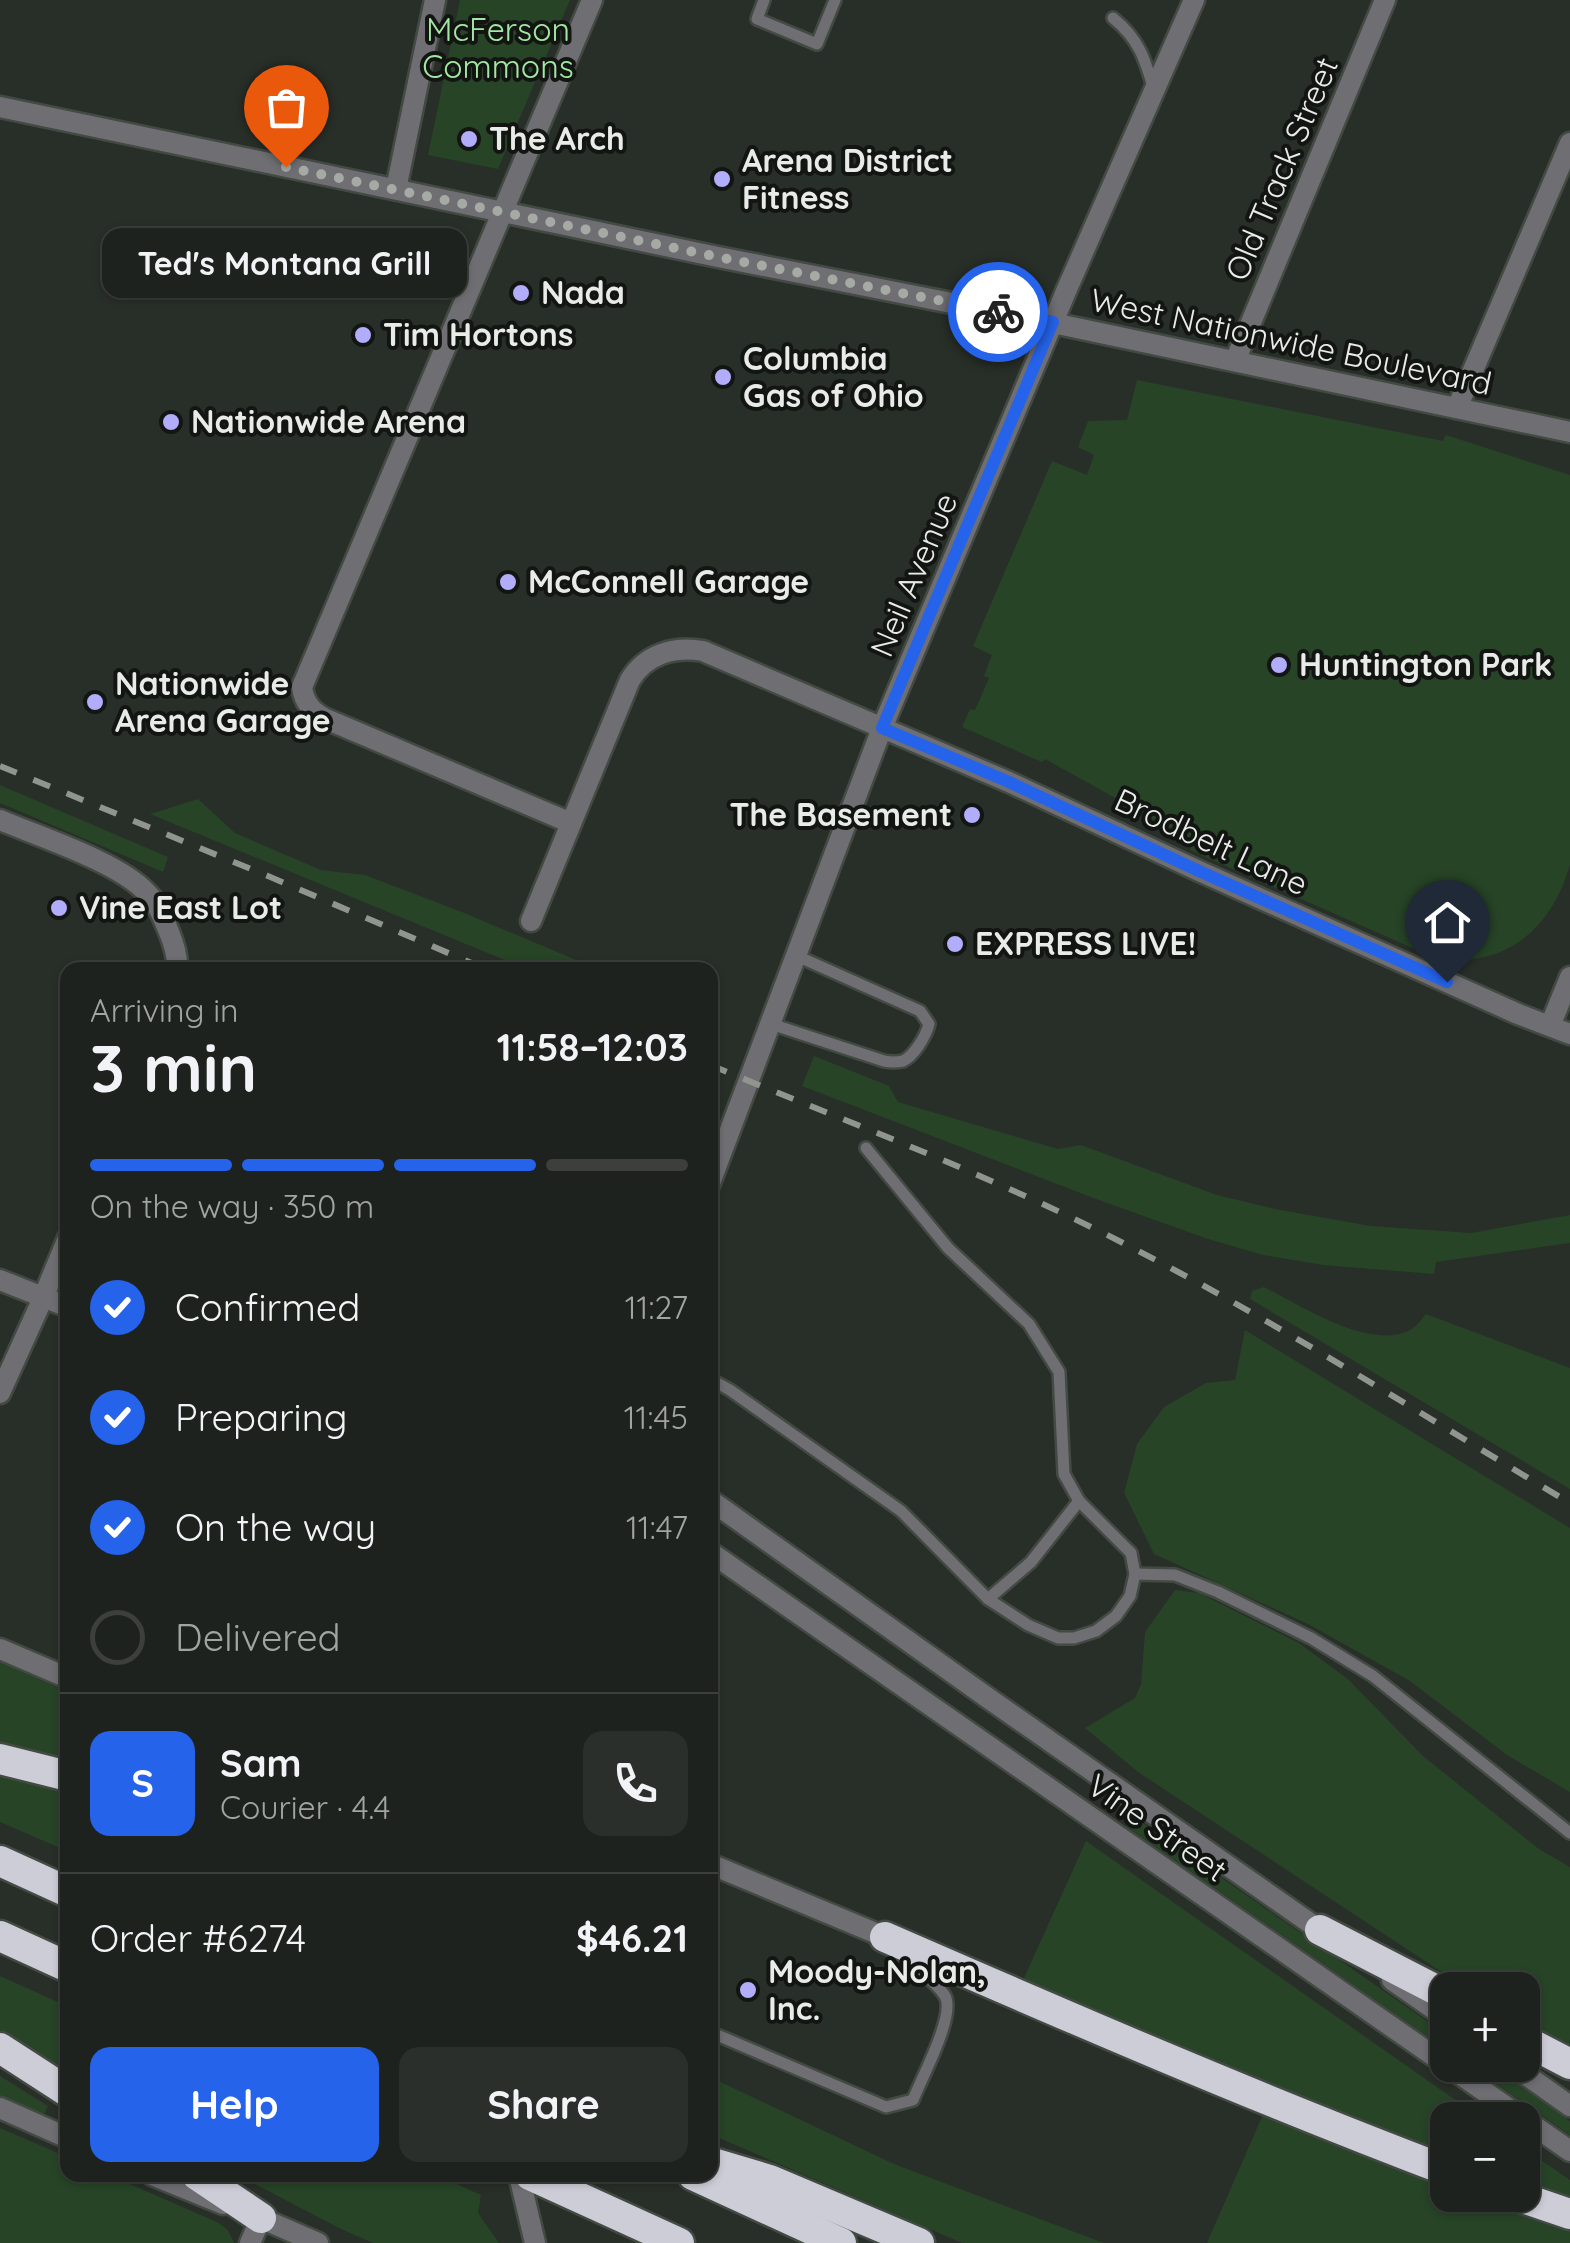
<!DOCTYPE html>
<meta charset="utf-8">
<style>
body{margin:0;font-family:Quicksand,sans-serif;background:#2b2f2b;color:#f1f3f6;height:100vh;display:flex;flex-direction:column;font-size:38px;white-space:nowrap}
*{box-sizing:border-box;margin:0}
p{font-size:32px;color:#a1a4a4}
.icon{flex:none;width:55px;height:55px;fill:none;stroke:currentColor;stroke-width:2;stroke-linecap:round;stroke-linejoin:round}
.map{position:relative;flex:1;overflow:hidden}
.side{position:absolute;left:60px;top:962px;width:658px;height:1220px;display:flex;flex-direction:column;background:#1e221e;border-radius:20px;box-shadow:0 2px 8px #0004,0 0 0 2px #3c3f3c}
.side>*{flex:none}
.buttons{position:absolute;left:1430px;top:1972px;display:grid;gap:20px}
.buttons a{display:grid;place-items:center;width:110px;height:110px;border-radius:20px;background:#1e221e;box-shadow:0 2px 8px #0004,0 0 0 2px #3c3f3c;font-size:50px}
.pin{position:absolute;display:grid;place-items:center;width:85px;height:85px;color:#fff;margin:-102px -42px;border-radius:50% 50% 50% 0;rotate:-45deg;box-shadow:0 0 10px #0007}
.pin .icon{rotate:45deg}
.courier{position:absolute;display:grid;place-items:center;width:100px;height:100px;margin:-50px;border:8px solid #2563eb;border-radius:50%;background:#fff;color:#222;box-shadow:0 2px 12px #0007}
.bubble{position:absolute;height:70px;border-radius:20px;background:#1e221e;box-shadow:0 2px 8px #0004,0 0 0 2px #3c3f3c;font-size:32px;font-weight:700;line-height:70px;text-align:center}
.headline em{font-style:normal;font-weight:700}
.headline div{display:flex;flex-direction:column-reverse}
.headline{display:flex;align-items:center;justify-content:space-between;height:170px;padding:0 30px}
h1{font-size:65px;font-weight:700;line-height:75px}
.bar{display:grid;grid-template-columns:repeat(4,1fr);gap:15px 10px;align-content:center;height:120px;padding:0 30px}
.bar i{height:12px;border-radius:8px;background:#3c3f3c}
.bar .selected{background:#2563eb}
.bar p{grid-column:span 4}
.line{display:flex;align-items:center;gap:25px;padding:0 30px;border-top:2px solid #3c3f3c}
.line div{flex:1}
.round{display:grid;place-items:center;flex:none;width:105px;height:105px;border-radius:20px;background:#2b2f2b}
ol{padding:0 30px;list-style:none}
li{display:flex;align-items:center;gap:30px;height:110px}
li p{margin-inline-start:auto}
li .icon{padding:10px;border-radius:50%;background:#2563eb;color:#fff;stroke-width:4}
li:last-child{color:#a1a4a4}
li i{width:55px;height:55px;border:5px solid #3c3f3c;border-radius:50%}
.primary-button{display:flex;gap:20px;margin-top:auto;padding:20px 30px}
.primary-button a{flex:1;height:115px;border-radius:20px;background:#2563eb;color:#fff;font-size:40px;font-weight:700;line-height:115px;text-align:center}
.primary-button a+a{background:#2b2f2b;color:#f1f3f6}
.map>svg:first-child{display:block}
.green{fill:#274427}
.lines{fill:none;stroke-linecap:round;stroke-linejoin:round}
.service-casing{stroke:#434943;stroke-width:16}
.minor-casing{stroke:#434943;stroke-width:25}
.tertiary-casing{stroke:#434943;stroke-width:25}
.motorway-casing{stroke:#434943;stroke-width:35}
.service{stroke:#6f6f73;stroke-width:11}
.minor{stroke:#6f6f73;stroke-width:20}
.tertiary{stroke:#6f6f73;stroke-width:20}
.motorway{stroke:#cdcdd7;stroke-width:30}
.rail{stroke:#909590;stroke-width:6;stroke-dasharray:18 18;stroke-linecap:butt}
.done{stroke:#a5aaa5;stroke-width:10;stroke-dasharray:0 18}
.route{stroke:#2563eb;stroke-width:12}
.poi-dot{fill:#b1adfa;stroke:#121512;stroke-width:4}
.labels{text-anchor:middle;stroke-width:8;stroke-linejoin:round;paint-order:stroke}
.park-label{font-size:32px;fill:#a3e8a2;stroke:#121512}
.poi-label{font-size:32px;font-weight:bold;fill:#e8ece8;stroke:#121512;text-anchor:start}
.street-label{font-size:32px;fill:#e8ece8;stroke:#121512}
</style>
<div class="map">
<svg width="1570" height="2243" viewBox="0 0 1570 2243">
<rect width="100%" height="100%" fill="#282e28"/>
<g class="green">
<polygon points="460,0 570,0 498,169 428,155"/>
<path d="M1137 380 1443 441 1446 435 1570 475V864C1551 936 1492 978 1419 951L1190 850 1193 841 1045 759 1042 762 962 727 970 709 975 710 989 678 984 676 992 655 973 646 1052 461 1087 475 1094 455 1078 447 1088 421 1127 420Z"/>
<polygon points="0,785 168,857 163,872 0,803"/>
<polygon points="198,799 235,833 321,870 365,875 462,912 600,970 529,970 150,814"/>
<polygon points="814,1056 889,1086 898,1102 1058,1149 1081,1145 1217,1195 1275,1209 1371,1226 1471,1233 1570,1215 1570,1243 1436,1262 1434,1274 1323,1265 1263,1255 1208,1239 1096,1199 802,1086"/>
<path d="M1264 1287C1302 1306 1369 1351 1410 1330 1416 1327 1421 1320 1426 1314L1570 1368V1489L1250 1299 1252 1291Z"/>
<polygon points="1245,1330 1570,1528 1570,1792 1507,1755 1410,1681 1308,1624 1154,1554 1124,1493 1137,1444 1164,1407 1206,1383 1235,1380"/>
<polygon points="1175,1590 1199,1593 1299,1643 1349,1680 1423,1756 1539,1849 1570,1867 1570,2050 1523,2024 1522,1990 1469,1990 1138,1772 1085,1728 1135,1698 1141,1684 1145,1632"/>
<polygon points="0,1662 67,1692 67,1759 0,1743"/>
<polygon points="0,1774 67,1786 67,1851 0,1822"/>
<polygon points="1133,1816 1447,2035 1447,2050 1126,1826"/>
<polygon points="1086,1841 1484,2120 1448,2120 1447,2157 1308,2099 1020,1987"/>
<polygon points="0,1976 67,2006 67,2073 0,2030"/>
<polygon points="1469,2065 1490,2065 1570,2121 1570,2135"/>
<polygon points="0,2076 48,2106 44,2114 0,2096"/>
<polygon points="710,2077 894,2164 1104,2243 962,2243 710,2134"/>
<polygon points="1264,2112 1447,2187 1448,2195 1470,2195 1570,2228 1570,2243 1207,2243"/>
<polygon points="0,2128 67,2157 68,2175 109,2175 217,2222 228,2230 234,2243 0,2243"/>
<polygon points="1522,2147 1570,2180 1570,2198 1523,2183"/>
<polygon points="238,2175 437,2175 481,2195 478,2213 499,2243 373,2243 339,2228"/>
</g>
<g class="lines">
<defs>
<g id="service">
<polyline points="764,0 757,19 817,44 835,0"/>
<path d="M1113 18C1139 39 1145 59 1154 90"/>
<path d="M771 1024 884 1061C889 1062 898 1062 903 1061 914 1056 926 1036 929 1024L920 1011 797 956"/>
<polyline points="710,1379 730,1390 901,1511 988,1599 1028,1625 1058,1638 1074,1638 1096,1631 1116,1616 1130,1596 1135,1574 1131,1553 1079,1501 1064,1474 1059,1372 1029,1324 948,1248 866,1148"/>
<polyline points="1135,1574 1175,1575 1218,1592 1311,1638 1373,1676 1570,1833"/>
<polyline points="988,1599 1031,1562 1079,1501"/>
<path d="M710 2032 886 2107 913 2100C921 2079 956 2015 945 1996 937 1983 916 1968 905 1957"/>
</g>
<g id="minor">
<polyline points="396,189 435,0"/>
<polyline points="1053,323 1570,432"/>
<polyline points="1235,361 1385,0"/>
<polyline points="1457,408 1570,143"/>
<path d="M0 820C40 837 118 862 146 892 158 903 163 918 169 932 174 944 178 957 177 970"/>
<path d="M571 823 326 719C312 712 304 703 302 687L592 0"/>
<path d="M531 921 630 680C646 654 674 646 703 651L1009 782 1199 871 1518 1014 1570 1034"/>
<polyline points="1550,1026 1570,977"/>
<polyline points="0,1393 43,1298 68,1238"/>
<polyline points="250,2243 261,2218"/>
</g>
<g id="tertiary">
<polyline points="0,107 718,257 1053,323"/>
<polyline points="710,1183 882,728 1067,289 1194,0"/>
<polyline points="0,1280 68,1307"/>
<polyline points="710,1500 988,1698 1327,1935"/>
<polyline points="710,1552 1570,2151"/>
<polyline points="0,1649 68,1678"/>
<polyline points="710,1864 885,1937"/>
<polyline points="1392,1980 1448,2019"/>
<polyline points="1512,2065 1570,2106"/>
<polyline points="0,2108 68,2138"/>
<polyline points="152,2175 223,2204"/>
<polyline points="519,2175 535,2243"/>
<polyline points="251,2214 318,2243"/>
</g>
<g id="motorway">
<polyline points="0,1759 68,1776"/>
<polyline points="0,1861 68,1892"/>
<polyline points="1320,1930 1448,1996"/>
<polyline points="0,1936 68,1967"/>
<path d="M885 1937C1071 2018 1258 2099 1448 2171"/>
<polyline points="1522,2039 1570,2064"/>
<polyline points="0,2048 68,2092"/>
<polyline points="710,2162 770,2180 919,2243"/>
<polyline points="197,2175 261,2218"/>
<polyline points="530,2175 679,2243"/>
<polyline points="693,2175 841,2243"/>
<polyline points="1514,2195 1570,2214"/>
</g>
</defs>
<use href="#service" class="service-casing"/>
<use href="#minor" class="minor-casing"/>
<use href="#tertiary" class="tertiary-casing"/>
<use href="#motorway" class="motorway-casing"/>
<use href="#service" class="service"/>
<use href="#minor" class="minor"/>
<use href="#tertiary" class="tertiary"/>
<use href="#motorway" class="motorway"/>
<g class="rail">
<polyline points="0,766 268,876 488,970"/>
<path d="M710 1065C848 1122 990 1175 1123 1243 1276 1321 1422 1415 1570 1503"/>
</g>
</g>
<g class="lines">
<polyline class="done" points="286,167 718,257 998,312"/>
<polyline class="route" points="998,312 1053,322 882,728 1009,782 1199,871 1447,982"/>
</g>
<g class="poi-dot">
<circle cx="469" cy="139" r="10"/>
<circle cx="722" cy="179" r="10"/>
<circle cx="521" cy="293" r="10"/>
<circle cx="363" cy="335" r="10"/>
<circle cx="723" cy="377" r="10"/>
<circle cx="171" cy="422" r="10"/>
<circle cx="508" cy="582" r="10"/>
<circle cx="1279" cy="665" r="10"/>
<circle cx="95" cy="702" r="10"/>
<circle cx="972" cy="815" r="10"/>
<circle cx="59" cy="908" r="10"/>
<circle cx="955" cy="944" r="10"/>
<circle cx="748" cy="1990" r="10"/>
</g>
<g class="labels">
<g class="park-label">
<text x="498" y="41">McFerson<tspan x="498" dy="37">Commons</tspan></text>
</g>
<g class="poi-label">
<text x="489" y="150">The Arch</text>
<text x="742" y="172">Arena District<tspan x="742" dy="37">Fitness</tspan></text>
<text x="541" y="304">Nada</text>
<text x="383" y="346">Tim Hortons</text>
<text x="743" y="370">Columbia<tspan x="743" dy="37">Gas of Ohio</tspan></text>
<text x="191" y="433">Nationwide Arena</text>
<text x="528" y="593">McConnell Garage</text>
<text x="1299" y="676">Huntington Park</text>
<text x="115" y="695">Nationwide<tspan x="115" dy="37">Arena Garage</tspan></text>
<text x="952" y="826" text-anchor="end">The Basement</text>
<text x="79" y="919">Vine East Lot</text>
<text x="975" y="955">EXPRESS LIVE!</text>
<text x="768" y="1983">Moody-Nolan,<tspan x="768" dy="37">Inc.</tspan></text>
</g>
<g class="street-label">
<text transform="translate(1282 169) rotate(-67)" y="11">Old Track Street</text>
<text transform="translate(1291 342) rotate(12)" y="11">West Nationwide Boulevard</text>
<text transform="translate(914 575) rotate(-67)" y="11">Neil Avenue</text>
<text transform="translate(1211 842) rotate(25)" y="11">Brodbelt Lane</text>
<text transform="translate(1157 1828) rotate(35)" y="11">Vine Street</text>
</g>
</g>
</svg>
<div class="buttons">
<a>+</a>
<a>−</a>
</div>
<div class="pin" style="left:286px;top:167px;background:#ea580c"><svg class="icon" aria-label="bag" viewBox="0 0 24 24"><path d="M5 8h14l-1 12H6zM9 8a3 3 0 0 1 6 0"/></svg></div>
<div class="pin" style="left:1447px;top:982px;background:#1f2937"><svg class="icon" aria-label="home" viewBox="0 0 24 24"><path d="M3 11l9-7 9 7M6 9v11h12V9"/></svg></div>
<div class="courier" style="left:998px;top:312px"><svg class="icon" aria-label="bike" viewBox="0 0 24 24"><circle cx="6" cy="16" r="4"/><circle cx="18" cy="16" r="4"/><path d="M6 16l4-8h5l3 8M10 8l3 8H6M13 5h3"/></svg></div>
<div class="bubble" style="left:102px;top:228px;width:365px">Ted's Montana Grill</div>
<section class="side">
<div class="headline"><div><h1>3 min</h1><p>Arriving in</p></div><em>11:58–12:03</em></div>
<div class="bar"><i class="selected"></i><i class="selected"></i><i class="selected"></i><i></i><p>On the way · 350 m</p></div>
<ol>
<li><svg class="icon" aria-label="check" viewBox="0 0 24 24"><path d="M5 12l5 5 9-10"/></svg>Confirmed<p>11:27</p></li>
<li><svg class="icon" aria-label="check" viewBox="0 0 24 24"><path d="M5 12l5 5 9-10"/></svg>Preparing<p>11:45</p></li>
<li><svg class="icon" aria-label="check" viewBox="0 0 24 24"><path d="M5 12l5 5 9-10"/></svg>On the way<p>11:47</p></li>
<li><i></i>Delivered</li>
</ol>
<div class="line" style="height:180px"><b class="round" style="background:#2563eb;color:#fff">S</b><div><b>Sam</b><p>Courier · 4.4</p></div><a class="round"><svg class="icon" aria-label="phone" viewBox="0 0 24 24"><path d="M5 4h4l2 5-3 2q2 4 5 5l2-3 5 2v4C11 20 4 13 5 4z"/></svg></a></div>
<div class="line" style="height:130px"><div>Order #6274</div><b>$46.21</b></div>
<div class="primary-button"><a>Help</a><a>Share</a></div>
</section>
</div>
